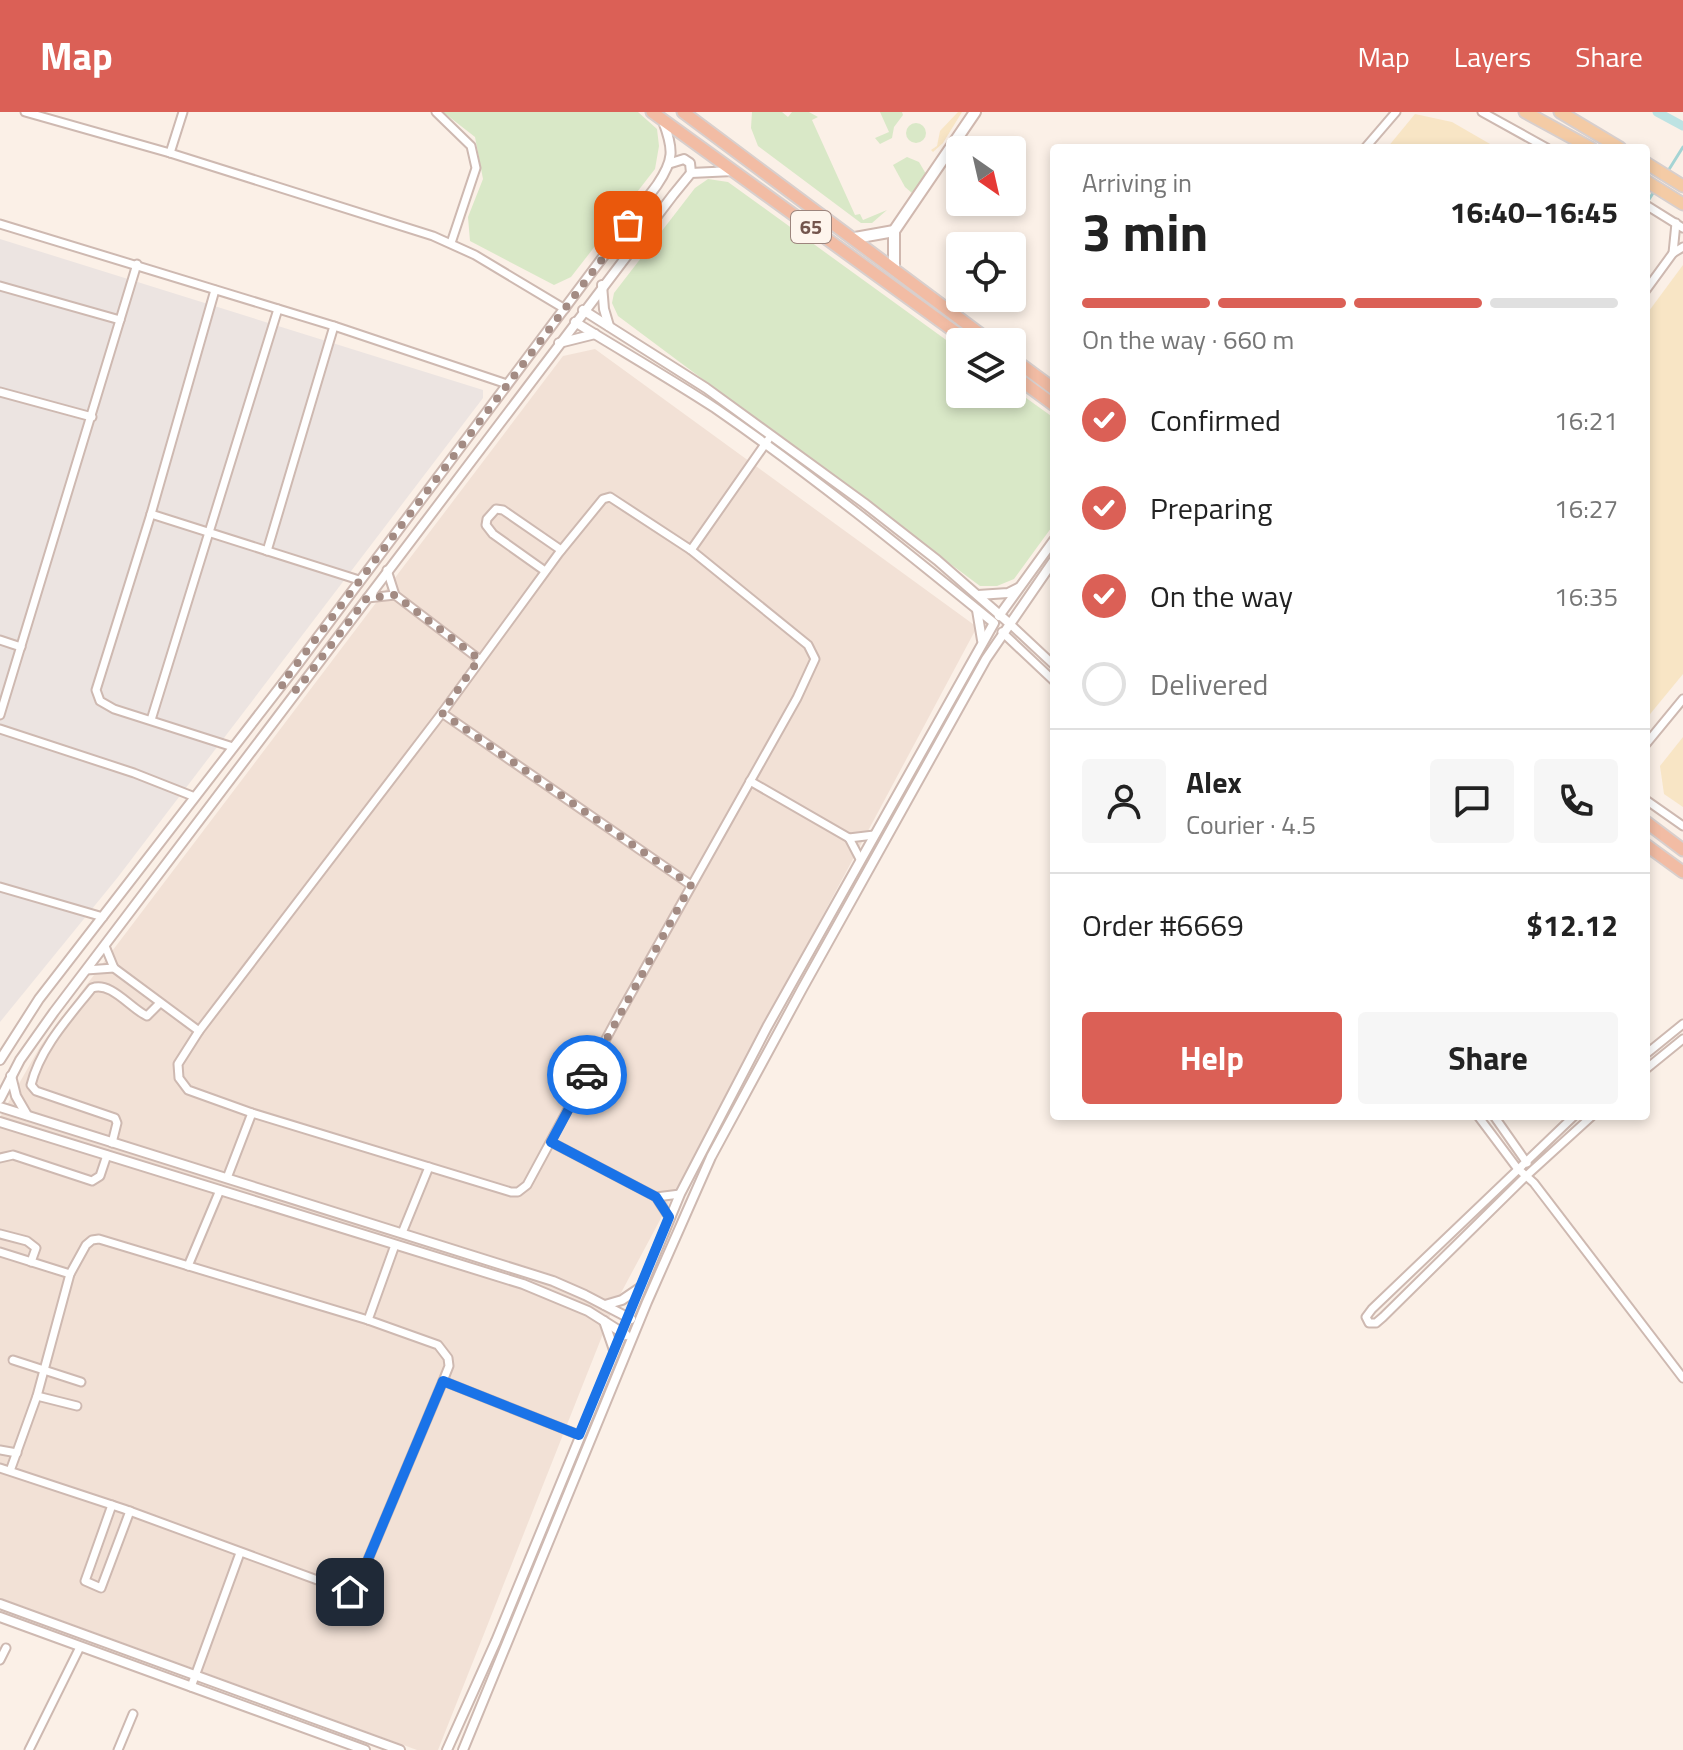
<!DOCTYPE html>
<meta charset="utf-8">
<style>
body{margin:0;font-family:"Titillium Web",sans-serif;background:#f6f6f6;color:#222;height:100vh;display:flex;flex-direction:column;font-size:30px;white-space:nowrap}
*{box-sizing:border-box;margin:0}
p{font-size:26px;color:#767676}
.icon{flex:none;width:44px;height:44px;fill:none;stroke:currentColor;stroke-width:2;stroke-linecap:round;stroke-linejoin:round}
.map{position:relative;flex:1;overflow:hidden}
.sheet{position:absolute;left:1050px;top:32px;width:600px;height:976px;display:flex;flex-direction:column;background:#fff;border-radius:8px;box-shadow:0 4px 12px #0003}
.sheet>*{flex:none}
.needle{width:52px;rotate:146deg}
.tools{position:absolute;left:946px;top:24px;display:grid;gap:16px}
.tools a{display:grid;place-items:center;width:80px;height:80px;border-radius:8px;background:#fff;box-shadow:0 4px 12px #0003;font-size:40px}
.pin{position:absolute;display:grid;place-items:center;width:68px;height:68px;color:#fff;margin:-34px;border-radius:16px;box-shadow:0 4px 12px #0006}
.courier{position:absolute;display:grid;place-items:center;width:80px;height:80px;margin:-40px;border:6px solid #1a73e8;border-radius:50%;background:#fff;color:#222;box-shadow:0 2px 10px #0007}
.overview em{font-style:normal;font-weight:700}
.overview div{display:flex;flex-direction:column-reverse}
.overview{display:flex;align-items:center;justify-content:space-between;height:136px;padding:0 32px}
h1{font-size:52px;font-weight:700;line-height:60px}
.bar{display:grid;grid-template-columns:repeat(4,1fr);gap:12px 8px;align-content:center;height:96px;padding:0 32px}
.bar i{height:10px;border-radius:6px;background:#e0e0e0}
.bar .selected{background:#db6056}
.bar p{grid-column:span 4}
.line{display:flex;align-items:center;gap:20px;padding:0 32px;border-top:2px solid #e0e0e0}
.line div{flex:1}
.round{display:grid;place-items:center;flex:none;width:84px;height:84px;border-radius:8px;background:#f6f6f6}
ol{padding:0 32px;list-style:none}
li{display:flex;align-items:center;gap:24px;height:88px}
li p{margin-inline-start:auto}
li .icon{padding:8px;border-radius:50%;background:#db6056;color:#fff;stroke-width:4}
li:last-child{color:#767676}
li i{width:44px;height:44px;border:4px solid #e0e0e0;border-radius:50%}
.button{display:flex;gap:16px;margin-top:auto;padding:16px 32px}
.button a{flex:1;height:92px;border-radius:8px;background:#db6056;color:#fff;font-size:32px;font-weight:700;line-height:92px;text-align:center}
.button a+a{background:#f6f6f6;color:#222}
header{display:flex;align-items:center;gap:48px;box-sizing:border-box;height:112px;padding:0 40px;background:#db6056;color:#fff}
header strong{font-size:38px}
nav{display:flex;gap:44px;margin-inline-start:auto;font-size:28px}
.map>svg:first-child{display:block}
.residential{fill:#f2e1d6}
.industrial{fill:#ece4e1}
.green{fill:#d9e8c7}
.sand{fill:#f8e5c5}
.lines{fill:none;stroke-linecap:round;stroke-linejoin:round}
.stream{stroke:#a4d4d4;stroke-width:3}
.canal{stroke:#bde3e3;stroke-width:9}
.minor-casing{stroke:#ceb9b1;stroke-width:11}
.tertiary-casing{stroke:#ceb9b1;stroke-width:12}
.secondary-casing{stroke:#d0b8af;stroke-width:14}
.primary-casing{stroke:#d8cfcd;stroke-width:15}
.trunk-casing{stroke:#d8cfcd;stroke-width:15}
.minor{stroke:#fff;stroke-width:7}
.tertiary{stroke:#fff;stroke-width:8}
.secondary{stroke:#fff;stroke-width:10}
.primary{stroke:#f4cba5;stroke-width:11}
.trunk{stroke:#f2bca4;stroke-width:11}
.done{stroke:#a38b83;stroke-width:8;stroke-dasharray:0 14.4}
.route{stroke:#1a73e8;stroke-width:10}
.labels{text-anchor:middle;stroke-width:6;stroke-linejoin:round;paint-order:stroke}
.shield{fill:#fef5ed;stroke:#9d857d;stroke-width:2}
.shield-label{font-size:20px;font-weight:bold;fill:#73554d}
</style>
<header>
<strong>Map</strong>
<nav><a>Map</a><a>Layers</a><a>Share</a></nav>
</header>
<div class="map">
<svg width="1683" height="1638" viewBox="0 0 1683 1638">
<rect width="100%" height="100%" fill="#fbf0e7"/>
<polygon class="residential" points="595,237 977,515 614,1194 438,1638 417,1638 0,1486 0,1005 41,933 563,244"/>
<polygon class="industrial" points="0,127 483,278 483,286 118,765 0,910"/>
<g class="green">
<polygon points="443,0 638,0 657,17 659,34 655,57 571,165 554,173 470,129 468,105 483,67 475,25"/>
<polygon points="752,0 782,0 788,5 792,0 809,0 818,5 812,8 855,103 860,102 863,108 887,98 872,111 861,111 758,34 751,16"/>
<polygon points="880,0 902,0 903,3 894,15 892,26 880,32 875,26 889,20"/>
<circle cx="916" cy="21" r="10"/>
<polygon points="907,45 919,50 926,62 912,81 905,75 893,53"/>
<polygon points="708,67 728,70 960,238 960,282 1012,282 1012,276 1054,306 1054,412 1014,467 997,474 980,474 618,204 612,191 614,181 695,76"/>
</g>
<g class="sand">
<polygon points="958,0 962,0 943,31 933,40 931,38 937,34 940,19"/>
<polygon points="1415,2 1452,10 1497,36 1387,36"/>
<polygon points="1683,153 1683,562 1646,607 1646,203"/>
<polygon points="1683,625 1683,695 1664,682 1660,654"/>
</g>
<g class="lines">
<g class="stream">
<polyline points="1668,59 1683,35"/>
<polyline points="1646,92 1655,78"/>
</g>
<polyline class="canal" points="1657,0 1683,14"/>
<defs>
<g id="minor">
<polyline points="25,0 170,41 433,124 475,143 565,197"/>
<polyline points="436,0 471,34 476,56 451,131"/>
<polyline points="1482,0 1547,36"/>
<polyline points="1365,36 1396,0"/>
<polyline points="170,41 183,0"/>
<polyline points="1646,93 1683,116"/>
<polyline points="0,112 334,214 507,272"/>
<polyline points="1673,141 1676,111"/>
<polyline points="0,174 120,208"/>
<polyline points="215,178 151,402 96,578 100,589 114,597 233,635"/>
<polyline points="1646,178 1673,141 1683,135"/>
<polyline points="0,280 92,305"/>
<polygon points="610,385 691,438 808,533 815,547 797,586 620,901 527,1073 518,1080 511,1080 252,1001 188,978 179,966 178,952 199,919 442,601 559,441 603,387"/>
<polyline points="151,402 359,468"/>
<polyline points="691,438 768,328"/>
<polyline points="267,439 334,214"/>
<polyline points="387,458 395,483 479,547"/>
<polyline points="545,459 493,422 486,413 487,407 496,397 503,398 561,438"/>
<polyline points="367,486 395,483"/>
<polyline points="1009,511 1054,553"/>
<polyline points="1002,520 1054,569"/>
<polyline points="0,528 21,535"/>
<polyline points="442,601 691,773"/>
<polyline points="0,603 137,152"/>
<polyline points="151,608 278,197"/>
<polyline points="0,617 134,661 195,685"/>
<polyline points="1646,632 1683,587"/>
<polyline points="750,669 849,726 860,747"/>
<polyline points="1646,688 1683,714"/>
<polyline points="849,726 874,723"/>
<polyline points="0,775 103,805"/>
<polyline points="105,834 114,856 199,919"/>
<polyline points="86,858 114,856"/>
<polyline points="1646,942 1683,912"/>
<polyline points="1646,957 1683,927"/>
<polyline points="1478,1004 1517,1056 1534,1071 1683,1266"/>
<polyline points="1494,1004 1527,1051"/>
<polyline points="1574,1004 1372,1197 1366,1205 1369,1211 1376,1211 1383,1205 1525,1065 1592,1004"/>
<polyline points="551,1030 656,1085 669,1105"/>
<path d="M112 1031 117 1011 115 1006 36 979 31 973C40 936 69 905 92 876 111 869 130 896 147 904L160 891"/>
<polyline points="0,1046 13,1043 92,1069 100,1064 107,1043"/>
<polyline points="227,1066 252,1001"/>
<polyline points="656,1085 680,1082"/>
<polyline points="402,1121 429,1055"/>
<polyline points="0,1122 27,1129 36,1136 31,1150"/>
<polyline points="0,1140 70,1162"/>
<polyline points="188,1154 220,1078"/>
<polyline points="368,1208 395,1133"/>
<polyline points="13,1248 81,1270"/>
<polyline points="443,1269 579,1323"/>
<polyline points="37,1284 77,1294"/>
<polyline points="0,1338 17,1341"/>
<polyline points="0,1356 124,1397 350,1480 356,1476 443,1269 449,1254 448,1246 438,1233 368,1208 99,1127 92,1128 86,1133 70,1162 37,1284 10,1359"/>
<polyline points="112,1393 85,1469 101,1476 130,1399"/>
<polyline points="0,1548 6,1536"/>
<polyline points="191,1575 240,1441"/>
<polyline points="29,1638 80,1535"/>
<polyline points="118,1638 133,1602"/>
</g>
<g id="tertiary">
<polyline points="671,51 684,47 690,51 691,61"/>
<polyline points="602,173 604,197 609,214"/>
<polyline points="583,198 706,276 864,391 937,448 1009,511"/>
<polyline points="559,231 595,222"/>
<polyline points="978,483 1008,481 1018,476"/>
<polyline points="977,498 982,528"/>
<polyline points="999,504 1054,428"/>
<path d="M0 948 39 887 294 557 657 73C674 48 674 38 663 9"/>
<polyline points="11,964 16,984 27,1003"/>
<polyline points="0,987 20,948 54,900 673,83 691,61 733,59"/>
<polyline points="0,995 553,1169 585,1183 631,1207"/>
<polyline points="0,1010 523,1172 588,1199 626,1223"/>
<polyline points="605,1193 622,1188 641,1175"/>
<polyline points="604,1209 614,1238"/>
<polyline points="0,1492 400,1638"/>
<polyline points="0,1505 365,1638"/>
<path d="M447 1638 496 1529 680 1082 767 915 994 511C903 437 812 363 715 296 669 266 622 239 575 210"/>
<polyline points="463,1638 647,1190 711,1045 802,877 986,547 1054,448"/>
</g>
<g id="secondary">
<polyline points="855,126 894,119"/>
<polyline points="894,157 894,119 975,0"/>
</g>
<g id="primary">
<polyline points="1525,0 1591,36"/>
<polyline points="1560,0 1620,36"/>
<polyline points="1646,51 1683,74"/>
<polyline points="1646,69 1683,92"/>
</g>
<g id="trunk">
<polyline points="652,0 969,230"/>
<polyline points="683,0 991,230"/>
<polyline points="1012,246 1054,277"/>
<polyline points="1012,262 1054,293"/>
<polyline points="1646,710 1683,738"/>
<polyline points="1646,733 1683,760"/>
</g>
</defs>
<use href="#minor" class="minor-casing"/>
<use href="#tertiary" class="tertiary-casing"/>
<use href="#secondary" class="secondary-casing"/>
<use href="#primary" class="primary-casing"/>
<use href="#trunk" class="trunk-casing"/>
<use href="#minor" class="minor"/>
<use href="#tertiary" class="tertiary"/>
<use href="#secondary" class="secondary"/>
<use href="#primary" class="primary"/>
<use href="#trunk" class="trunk"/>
</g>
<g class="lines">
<polyline class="done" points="587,963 691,773 442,601 479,547 395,483 367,486 297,578 281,573 628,113"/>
<polyline class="route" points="350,1480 356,1476 443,1269 579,1323 669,1105 656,1085 551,1030 587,963"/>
</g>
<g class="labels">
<rect class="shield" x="791" y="99" width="40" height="32" rx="6"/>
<g class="shield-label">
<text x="811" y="122">65</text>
</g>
</g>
</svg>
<div class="tools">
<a><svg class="needle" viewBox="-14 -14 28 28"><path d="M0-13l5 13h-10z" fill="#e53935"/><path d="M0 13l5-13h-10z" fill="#767676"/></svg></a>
<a><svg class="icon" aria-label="locate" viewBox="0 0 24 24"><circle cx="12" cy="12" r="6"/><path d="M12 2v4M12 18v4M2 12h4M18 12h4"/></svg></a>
<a><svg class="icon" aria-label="layers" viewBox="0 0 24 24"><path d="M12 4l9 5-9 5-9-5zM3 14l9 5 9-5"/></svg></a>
</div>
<div class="pin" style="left:628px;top:113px;background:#ea580c"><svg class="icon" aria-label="bag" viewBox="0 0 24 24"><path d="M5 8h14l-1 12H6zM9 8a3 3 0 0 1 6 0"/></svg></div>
<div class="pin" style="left:350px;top:1480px;background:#1f2937"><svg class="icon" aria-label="home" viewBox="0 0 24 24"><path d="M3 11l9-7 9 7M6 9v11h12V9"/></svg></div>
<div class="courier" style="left:587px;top:963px"><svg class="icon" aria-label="car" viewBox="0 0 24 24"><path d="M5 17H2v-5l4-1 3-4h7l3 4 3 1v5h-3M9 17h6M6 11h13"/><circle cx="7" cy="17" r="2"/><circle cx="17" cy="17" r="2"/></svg></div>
<section class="sheet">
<div class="overview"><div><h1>3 min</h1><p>Arriving in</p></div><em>16:40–16:45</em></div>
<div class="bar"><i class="selected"></i><i class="selected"></i><i class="selected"></i><i></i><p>On the way · 660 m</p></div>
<ol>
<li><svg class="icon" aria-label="check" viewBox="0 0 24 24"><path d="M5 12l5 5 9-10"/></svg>Confirmed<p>16:21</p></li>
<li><svg class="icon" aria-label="check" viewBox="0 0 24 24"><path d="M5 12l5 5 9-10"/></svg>Preparing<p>16:27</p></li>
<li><svg class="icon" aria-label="check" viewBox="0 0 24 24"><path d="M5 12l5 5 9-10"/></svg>On the way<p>16:35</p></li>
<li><i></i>Delivered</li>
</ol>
<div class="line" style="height:144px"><a class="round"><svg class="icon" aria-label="person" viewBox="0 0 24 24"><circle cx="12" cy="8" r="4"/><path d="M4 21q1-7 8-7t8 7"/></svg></a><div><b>Alex</b><p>Courier · 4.5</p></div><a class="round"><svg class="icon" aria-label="chat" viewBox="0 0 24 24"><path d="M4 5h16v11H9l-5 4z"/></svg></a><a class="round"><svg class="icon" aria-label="phone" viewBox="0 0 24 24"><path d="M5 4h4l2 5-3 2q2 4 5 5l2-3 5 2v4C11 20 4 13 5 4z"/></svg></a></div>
<div class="line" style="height:104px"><div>Order #6669</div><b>$12.12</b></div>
<div class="button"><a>Help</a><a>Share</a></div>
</section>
</div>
